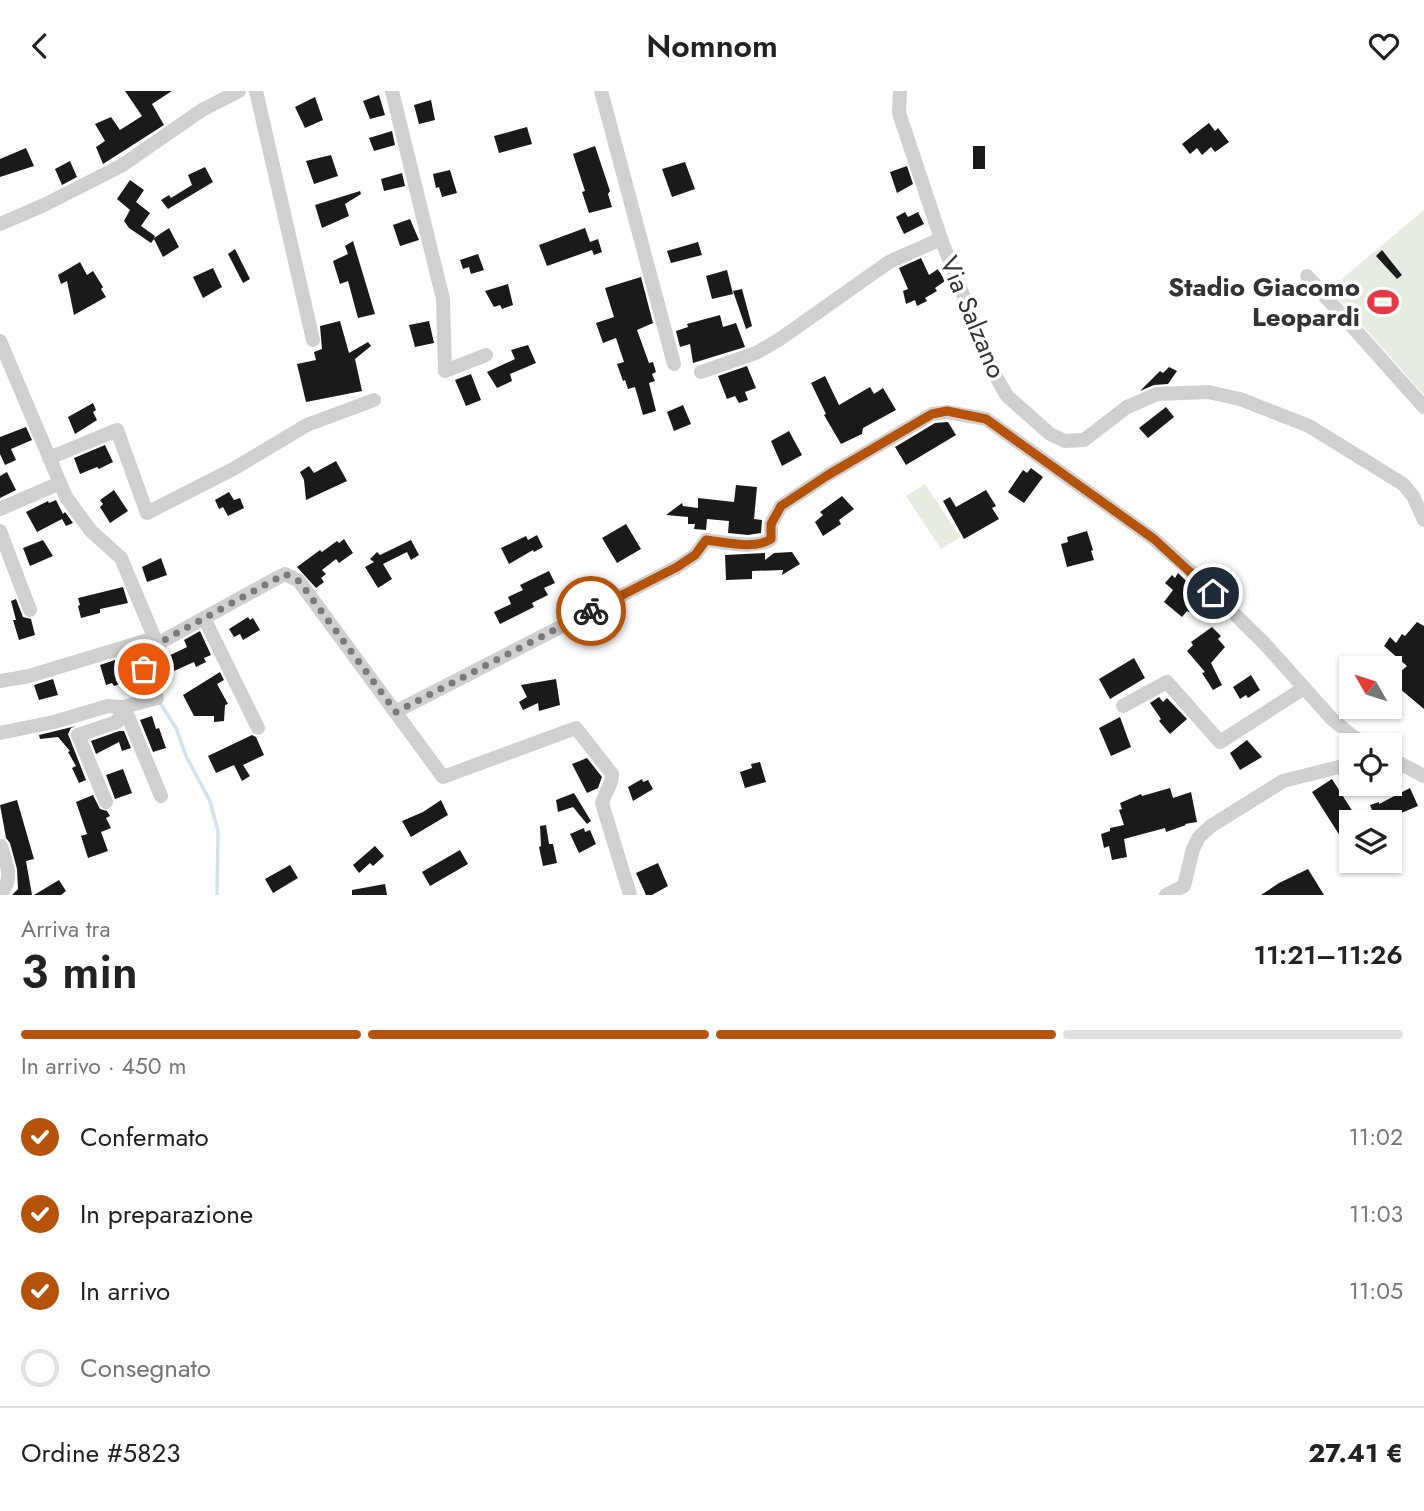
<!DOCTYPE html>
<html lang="it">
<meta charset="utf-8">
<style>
body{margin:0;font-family:Jost,sans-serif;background:#f6f6f6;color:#222;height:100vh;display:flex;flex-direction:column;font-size:26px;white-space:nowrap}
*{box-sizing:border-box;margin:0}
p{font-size:23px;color:#767676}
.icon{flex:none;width:38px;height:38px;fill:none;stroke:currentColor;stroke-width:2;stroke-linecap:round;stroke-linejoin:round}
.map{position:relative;height:804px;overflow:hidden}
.sheet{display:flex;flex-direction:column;background:#fff;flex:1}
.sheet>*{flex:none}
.needle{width:46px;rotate:309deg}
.fabs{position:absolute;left:1339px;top:565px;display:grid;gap:14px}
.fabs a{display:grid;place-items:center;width:63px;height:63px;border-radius:0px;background:#fff;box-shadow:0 2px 5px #0004;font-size:35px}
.pin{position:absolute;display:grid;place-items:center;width:60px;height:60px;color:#fff;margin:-30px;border:4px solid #fff;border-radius:50%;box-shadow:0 2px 7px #0007}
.courier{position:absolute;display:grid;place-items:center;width:70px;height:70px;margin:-35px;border:5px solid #b45309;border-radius:50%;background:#fff;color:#222;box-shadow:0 2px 9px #0007}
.head em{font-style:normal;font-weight:600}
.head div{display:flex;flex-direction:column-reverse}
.head{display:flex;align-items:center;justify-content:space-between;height:119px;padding:0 21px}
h1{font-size:46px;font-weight:600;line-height:52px}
.bar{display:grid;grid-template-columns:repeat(4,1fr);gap:10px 7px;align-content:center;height:84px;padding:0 21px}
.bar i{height:9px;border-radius:5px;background:#e0e0e0}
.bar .on{background:#b45309}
.bar p{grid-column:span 4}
.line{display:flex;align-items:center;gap:18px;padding:0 21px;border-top:2px solid #e0e0e0}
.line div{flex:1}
ol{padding:0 21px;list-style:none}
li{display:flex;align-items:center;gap:21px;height:77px}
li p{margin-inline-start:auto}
li .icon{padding:7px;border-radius:50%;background:#b45309;color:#fff;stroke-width:4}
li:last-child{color:#767676}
li i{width:38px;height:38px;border:4px solid #e0e0e0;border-radius:50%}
header{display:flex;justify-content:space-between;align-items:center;height:91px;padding:0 21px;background:#fff;font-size:32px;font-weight:600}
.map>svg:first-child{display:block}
.green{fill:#e6ecdf}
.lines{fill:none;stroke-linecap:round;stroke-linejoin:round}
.stream{stroke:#cfe2ee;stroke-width:3.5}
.building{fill:#1a1a1a}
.minor{stroke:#d0d0d0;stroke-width:14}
.done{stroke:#7a7a7a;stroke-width:7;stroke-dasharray:0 12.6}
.route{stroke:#b45309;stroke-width:9}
.labels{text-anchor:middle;stroke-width:7;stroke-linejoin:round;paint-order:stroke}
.poi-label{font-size:26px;font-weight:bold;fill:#333;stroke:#fff;text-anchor:end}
.street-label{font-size:26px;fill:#333;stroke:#fff}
</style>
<header><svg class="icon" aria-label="back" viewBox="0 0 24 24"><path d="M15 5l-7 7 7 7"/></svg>Nomnom<svg class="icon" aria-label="heart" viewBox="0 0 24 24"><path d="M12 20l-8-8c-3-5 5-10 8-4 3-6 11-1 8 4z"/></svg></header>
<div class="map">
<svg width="1424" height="804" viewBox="0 0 1424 804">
<rect width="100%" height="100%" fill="#fff"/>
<g class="green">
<polygon points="1424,119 1424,302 1423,303 1330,198"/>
<polygon points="925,393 960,446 941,458 906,405"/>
</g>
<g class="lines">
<polyline class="stream" points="160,612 176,637 186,665 210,710 218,740 217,804"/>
</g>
<g class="building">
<polygon points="125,0 172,0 152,13 164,34 103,73 96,56 105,50 95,33 111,26 120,39 142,25"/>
<polygon points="379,4 385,24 370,28 363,10"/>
<polygon points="315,6 323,29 305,37 295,16"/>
<polygon points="431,9 435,29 419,33 414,14"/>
<polygon points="1209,32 1215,40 1218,37 1229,51 1215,61 1211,56 1202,64 1197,57 1190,63 1182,53"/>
<polygon points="527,36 532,53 499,62 494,45"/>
<polygon points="392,40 395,54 374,60 369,47"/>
<polygon points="595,55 610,100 608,103 612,116 589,122 582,101 585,100 573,63"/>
<rect x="973" y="55" width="12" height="23"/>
<polygon points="26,57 34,75 0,86 0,68"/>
<polygon points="331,64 338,85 314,93 306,70"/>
<polygon points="70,70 77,86 62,94 55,78"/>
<polygon points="685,71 695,98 672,106 662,78"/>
<polygon points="907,75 913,93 897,102 890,81"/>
<polygon points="205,76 213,91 168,118 161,109 169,104 171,107 192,94 188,84"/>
<polygon points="450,79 457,102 442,106 439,96 436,97 433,83"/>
<polygon points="402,82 405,95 384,100 381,88"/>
<polygon points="130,89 144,99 136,111 150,122 141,135 155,145 154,147 169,137 179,156 163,166 154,148 151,152 129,137 124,130 130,119 117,108"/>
<polygon points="360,100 361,103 345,113 349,125 322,137 315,114"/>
<polygon points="905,121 908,126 918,121 924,133 904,143 896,126"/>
<polygon points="410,128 419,149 400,155 393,134"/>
<polygon points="585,137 590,151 598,148 602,161 594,164 592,159 547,175 539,154"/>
<polygon points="353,150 375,223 358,227 348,190 340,193 333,170 348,163 345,155"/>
<polygon points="698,151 702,164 671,172 667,160"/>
<polygon points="235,158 250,188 243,192 228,163"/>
<polygon points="1382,159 1402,184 1397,188 1376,165"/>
<polygon points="478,163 484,179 471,183 469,176 463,178 460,169"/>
<polygon points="921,167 929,184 938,178 945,190 935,197 937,200 925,207 927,210 917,215 915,209 906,213 903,200 908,198 899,177"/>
<polygon points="80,171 87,184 93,180 103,196 101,198 106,206 74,224 67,190 61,193 58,184"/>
<polygon points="213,177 222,196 203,207 193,186"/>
<polygon points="727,179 733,203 712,208 706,185"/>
<polygon points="641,186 653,232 637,239 649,272 653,271 656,281 652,283 655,290 649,292 656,320 643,324 635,296 628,298 625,289 623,290 617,273 624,271 616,247 603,252 596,232 614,226 605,197"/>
<polygon points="508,193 513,214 502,218 500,214 494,216 485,200"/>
<polygon points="742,198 752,235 746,238 733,200"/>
<polygon points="720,224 723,236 736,232 745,256 693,272 690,253 680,256 676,240 688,236 687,233"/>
<polygon points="340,230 349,262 368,251 371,255 355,268 362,300 306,311 297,273 316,269 314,261 322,258 320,235"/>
<polygon points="429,230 434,252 415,256 409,234"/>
<polygon points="528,254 536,272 510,283 512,290 497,297 487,281 515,268 511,259"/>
<polygon points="747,275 756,297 745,301 748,309 739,312 735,305 727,308 718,285"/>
<polygon points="1169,276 1177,280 1168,293 1154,294 1140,300 1160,280 1163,282"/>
<polygon points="471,283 481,309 466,315 455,289"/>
<polygon points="825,285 839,314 870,296 874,303 883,297 896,319 863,337 862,343 841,353 824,324 826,323 811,292"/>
<polygon points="93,312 96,319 93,321 97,329 75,343 68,326"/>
<polygon points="683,314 691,333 674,340 667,321"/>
<polygon points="1166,316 1174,326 1148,347 1139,337"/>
<polygon points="948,331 956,344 906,374 895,356 935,332"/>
<polygon points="26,336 32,349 11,358 16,369 5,374 0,363 0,346"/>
<polygon points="789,340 802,364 782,375 771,350"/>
<polygon points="105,354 113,371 99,378 97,376 80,383 74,367"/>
<polygon points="336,370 347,390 306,409 304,389 300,381 309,375 314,382"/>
<polygon points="1031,377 1043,386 1024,412 1008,401 1023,379 1027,382"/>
<polygon points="7,381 16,399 0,407 0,385"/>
<polygon points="736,394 757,396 754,428 762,429 761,442 748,444 728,442 729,430 707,428 706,439 694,438 695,433 688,433 688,426 666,424 682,412 683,415 698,417 698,407 734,411"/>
<polygon points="114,399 128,420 110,432 100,416 103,413 100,409"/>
<polygon points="986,399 996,415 992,417 999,428 964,448 943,410 950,406 956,416"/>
<polygon points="229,401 234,409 240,407 244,417 228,425 223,416 219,418 215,409"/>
<polygon points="842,405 854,418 839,429 841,433 823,445 815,431 823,424 820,421"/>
<polygon points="56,409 63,423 65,421 73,432 66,435 62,428 37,441 26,421 48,410 49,412"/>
<polygon points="626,433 641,458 617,472 602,447"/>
<polygon points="1087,440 1093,459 1091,460 1094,469 1067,476 1061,453 1068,451 1067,446"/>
<polygon points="537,444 543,456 534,461 533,459 509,473 501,457 526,445 528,449"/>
<polygon points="344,448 353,462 339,472 336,468 322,479 326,483 321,487 324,491 316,497 297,476 320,459 322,461 337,450 339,452"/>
<polygon points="43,449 53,465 30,475 23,457"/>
<polygon points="411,449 419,464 411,469 407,461 383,473 392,488 378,497 365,476 374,471 370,468 377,461 380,464"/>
<polygon points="792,461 800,473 782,484 783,479 752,480 752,488 726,489 725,464 765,462 765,469 774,462"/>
<polygon points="161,467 167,484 147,491 142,476"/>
<polygon points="549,480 555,492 544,497 548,504 532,512 534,516 500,533 494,521 511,513 508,506 523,499 520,494"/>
<polygon points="1178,482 1206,509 1196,518 1194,516 1189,521 1187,520 1182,526 1164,511 1173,499 1165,492 1172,484 1175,487"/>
<polygon points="123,496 128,512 100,518 100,522 81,527 78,515 80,514 78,507"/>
<polygon points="16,508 23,526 31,528 35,544 19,549 13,529 16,529 11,510"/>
<polygon points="248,526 250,529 253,527 260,539 243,549 240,543 234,546 229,538"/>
<polygon points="1417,531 1424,535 1424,618 1393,592 1399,582 1407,575 1384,555 1390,546 1396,552 1402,543 1405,545"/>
<polygon points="1212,536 1221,545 1218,548 1225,556 1211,572 1222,594 1213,599 1202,582 1205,581 1187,560 1193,554 1191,551"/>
<polygon points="200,540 211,564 204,567 206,571 196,576 194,571 165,584 160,569 187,556 184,549"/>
<polygon points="1134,567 1145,587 1110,608 1099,588"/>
<polygon points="115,569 117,575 121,573 122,578 125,577 129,590 114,595 112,592 106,594 100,574"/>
<polygon points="220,581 224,589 217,593 228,613 225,614 224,630 214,631 214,625 194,625 183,604"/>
<polygon points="1251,584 1260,599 1248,607 1246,604 1240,608 1233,596"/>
<polygon points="53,588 58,604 39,609 34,594"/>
<polygon points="556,588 560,614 539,620 538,612 523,619 519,611 527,606 521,594"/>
<polygon points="1159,606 1163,611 1167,607 1187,628 1170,643 1159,630 1161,628 1150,612"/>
<polygon points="152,625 156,638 159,637 166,657 153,661 140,629"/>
<polygon points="1120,626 1131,656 1111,665 1099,637"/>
<polygon points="76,635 71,637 68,643 86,689 79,692 72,677 76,675 68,661 70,660 58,646 40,648 39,644"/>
<polygon points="119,640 124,640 131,657 122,660 119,651 96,663 91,650"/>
<polygon points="252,644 256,646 264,664 243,674 250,685 242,690 234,674 216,682 208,665"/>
<polygon points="1247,649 1262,666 1240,679 1230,662"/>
<polygon points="587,667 602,686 598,697 587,702 572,673"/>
<polygon points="760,671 766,691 745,697 740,681 752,677 751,673"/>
<polygon points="123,678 132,702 115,708 106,684"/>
<polygon points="642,688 643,691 648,689 653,698 633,710 628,696"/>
<polygon points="1332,688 1360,732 1351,732 1351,738 1340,745 1312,701"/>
<polygon points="1170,697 1173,707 1191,701 1197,731 1185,733 1186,734 1166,741 1165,737 1124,748 1127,766 1112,769 1109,755 1104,757 1101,743 1110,740 1110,737 1124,734 1119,719 1122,718 1120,712 1141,703 1142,705"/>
<polygon points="1410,697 1418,715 1377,732 1370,714 1379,711 1379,713"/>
<polygon points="574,702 591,730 587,733 573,716 558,721 556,709"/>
<polygon points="93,704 100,718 107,720 110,725 106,727 111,737 101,741 108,760 88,767 81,745 87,743 76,711"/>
<polygon points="17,709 34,768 26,770 32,804 12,804 18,798 17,778 10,752 6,747 0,714"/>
<polygon points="441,709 448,724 411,746 402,730 423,721"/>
<polygon points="546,734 549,753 553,753 557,772 543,775 539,756 541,755 540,735"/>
<polygon points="584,737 585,741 590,739 596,753 579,762 570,743"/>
<polygon points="375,755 384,765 373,775 370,772 359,782 353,774"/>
<polygon points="460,759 468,773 430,795 422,781"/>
<polygon points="658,772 668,795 652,804 646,804 636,782"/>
<polygon points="290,774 298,787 273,802 265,788"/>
<polygon points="1308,778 1324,804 1261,804 1279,792"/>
<polygon points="59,789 66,800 61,804 34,804"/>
<polygon points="385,793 387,804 352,804 352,799"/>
</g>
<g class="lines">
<g class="minor">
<polyline points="256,0 313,249"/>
<polyline points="392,0 443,208 445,280 486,264"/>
<polyline points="601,0 674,273"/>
<polyline points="900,0 899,22 941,148 994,282 1007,305 1050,343 1065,350 1084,349 1127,316 1157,303 1208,301 1240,308 1309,335 1403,393 1413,405 1424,429"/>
<polyline points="0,133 44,114 121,75 202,19 239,0"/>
<polyline points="1307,185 1424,316"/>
<polyline points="0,250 66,406 91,440 121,467 157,553"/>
<polyline points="701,281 756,262 780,248 889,171 941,148"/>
<polyline points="49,367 117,339 147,422 235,377 307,334 374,309"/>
<polyline points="0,418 60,392"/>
<polyline points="0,440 30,519"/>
<polyline points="204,527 258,637"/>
<path d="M157 553 277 487 285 483 299 490 443 686 576 637 612 683C612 695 605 701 602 712L630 804"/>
<polyline points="0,590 29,585 148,549 157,553"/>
<polyline points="1123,615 1167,591 1220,651 1304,597"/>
<polyline points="124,616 161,705"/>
<path d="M395 621 677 476 695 464 706 449C725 451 754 459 771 448V433L781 415 828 384 932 323 947 321 986 328 1154 448 1196 485 1264 552 1332 628 1351 644 1368 654"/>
<path d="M0 642 54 631 108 615 124 616 157 607C140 581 143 579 157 553"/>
<polyline points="1390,667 1424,685"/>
<polyline points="106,711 78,644 117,631 124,616"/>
<path d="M0 803C15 788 6 772 1 755"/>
<polyline points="1166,804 1184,795 1193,758 1199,746 1211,735 1283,690 1351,673"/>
</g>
</g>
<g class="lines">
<polyline class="done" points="144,578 157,553 285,483 299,490 396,621 591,520"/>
<path class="route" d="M591 520 677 476 695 464 706 449C725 451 754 459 771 448V433L781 415 828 384 932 323 947 320 986 328 1154 448 1213 502"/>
</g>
<defs>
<symbol id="stadium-bare" viewBox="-9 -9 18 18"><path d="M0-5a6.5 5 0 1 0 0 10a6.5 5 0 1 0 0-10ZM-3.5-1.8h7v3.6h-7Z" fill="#e63946" stroke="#fff" stroke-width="2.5" paint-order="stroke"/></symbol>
</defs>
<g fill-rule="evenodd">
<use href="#stadium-bare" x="1361" y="189" width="44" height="44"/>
</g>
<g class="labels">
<g class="poi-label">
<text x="1360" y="205">Stadio Giacomo<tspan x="1360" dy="30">Leopardi</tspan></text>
</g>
<g class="street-label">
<text transform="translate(973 226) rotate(67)" y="9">Via Salzano</text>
</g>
</g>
</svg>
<div class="fabs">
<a><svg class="needle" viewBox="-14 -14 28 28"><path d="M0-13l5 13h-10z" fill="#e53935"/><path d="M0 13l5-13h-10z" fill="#767676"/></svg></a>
<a><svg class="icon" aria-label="locate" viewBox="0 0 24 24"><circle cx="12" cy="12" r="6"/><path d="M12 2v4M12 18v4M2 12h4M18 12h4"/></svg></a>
<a><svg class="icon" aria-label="layers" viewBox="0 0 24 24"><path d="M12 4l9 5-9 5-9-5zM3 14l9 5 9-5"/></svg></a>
</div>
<div class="pin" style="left:144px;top:578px;background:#ea580c"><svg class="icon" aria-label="bag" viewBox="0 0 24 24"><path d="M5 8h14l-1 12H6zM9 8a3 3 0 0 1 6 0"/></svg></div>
<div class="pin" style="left:1213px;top:502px;background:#1f2937"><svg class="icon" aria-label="home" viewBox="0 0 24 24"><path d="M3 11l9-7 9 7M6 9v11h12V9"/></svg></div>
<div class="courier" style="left:591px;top:520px"><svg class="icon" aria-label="bike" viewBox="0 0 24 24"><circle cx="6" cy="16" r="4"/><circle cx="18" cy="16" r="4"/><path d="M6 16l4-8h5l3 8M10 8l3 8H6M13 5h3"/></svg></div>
</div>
<section class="sheet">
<div class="head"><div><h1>3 min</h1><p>Arriva tra</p></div><em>11:21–11:26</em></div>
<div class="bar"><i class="on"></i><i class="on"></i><i class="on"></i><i></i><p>In arrivo · 450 m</p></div>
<ol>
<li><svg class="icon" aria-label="check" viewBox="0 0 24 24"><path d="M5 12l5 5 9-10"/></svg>Confermato<p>11:02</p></li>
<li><svg class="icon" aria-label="check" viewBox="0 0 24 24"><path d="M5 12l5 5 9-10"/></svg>In preparazione<p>11:03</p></li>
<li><svg class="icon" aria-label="check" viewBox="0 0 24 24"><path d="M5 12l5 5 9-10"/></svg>In arrivo<p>11:05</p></li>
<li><i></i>Consegnato</li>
</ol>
<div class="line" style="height:91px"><div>Ordine #5823</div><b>27.41 €</b></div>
</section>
